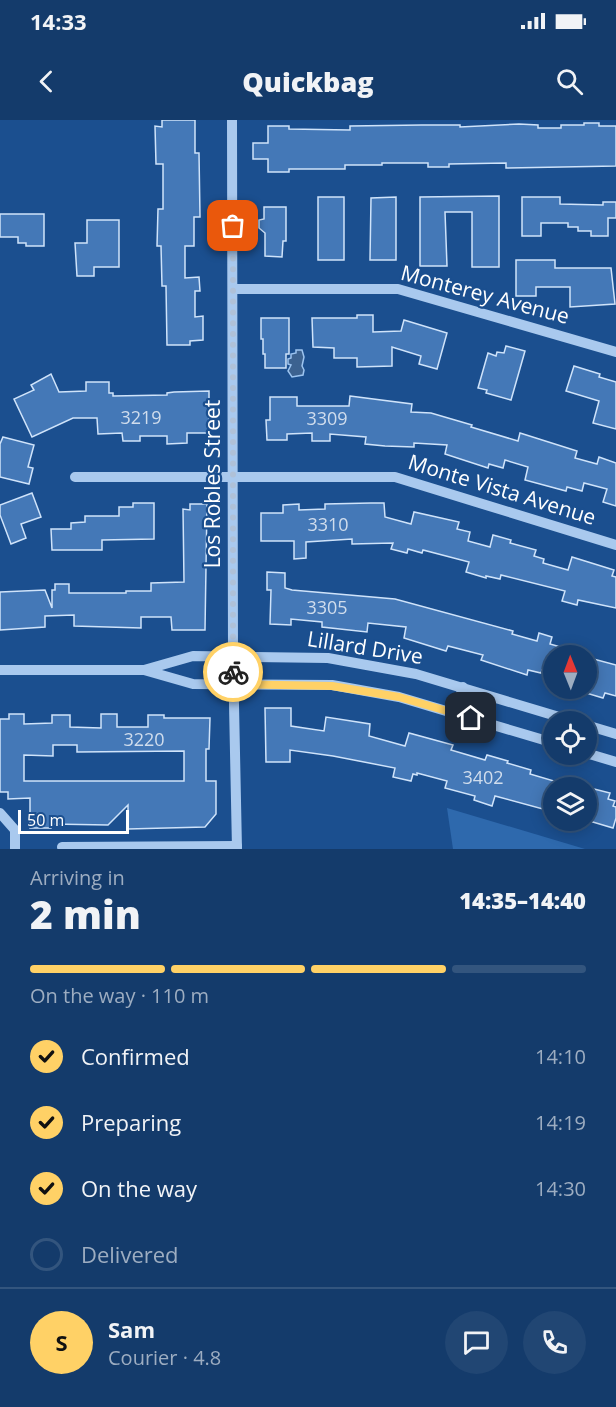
<!DOCTYPE html>
<meta charset="utf-8">
<style>
body{margin:0;font-family:"Open Sans",sans-serif;background:#214673;color:#f1f3f6;height:100vh;display:flex;flex-direction:column;font-size:22px;white-space:nowrap}
*{box-sizing:border-box;margin:0}
p{font-size:20px;color:#9dadc1}
.icon{flex:none;width:33px;height:33px;fill:none;stroke:currentColor;stroke-width:2;stroke-linecap:round;stroke-linejoin:round}
.map{position:relative;height:729px;overflow:hidden}
.drawer{display:flex;flex-direction:column;background:#143b6b;flex:1}
.drawer>*{flex:none}
.needle{width:39px;rotate:359deg}
.fabs{position:absolute;left:543px;top:525px;display:grid;gap:12px}
.fabs a{display:grid;place-items:center;width:54px;height:54px;border-radius:50%;background:#143b6b;box-shadow:0 3px 15px #0003,0 0 0 2px #33557e;font-size:30px}
.scale{position:absolute;left:18px;bottom:15px;width:111px;box-sizing:border-box;padding-left:6px;border:3px solid #fff;border-top:0;font-size:16px;line-height:21px;white-space:nowrap;color:#fff;-webkit-text-stroke:4px #1b4f8f;paint-order:stroke}
.pin{position:absolute;display:grid;place-items:center;width:51px;height:51px;color:#fff;margin:-26px;border-radius:12px;box-shadow:0 3px 9px #0006}
.courier{position:absolute;display:grid;place-items:center;width:60px;height:60px;margin:-30px;border:4px solid #ffd166;border-radius:50%;background:#fff;color:#222;box-shadow:0 2px 8px #0007}
.head em{font-style:normal;font-weight:800}
.head div{display:flex;flex-direction:column-reverse}
.head{display:flex;align-items:center;justify-content:space-between;height:102px;padding:0 30px}
h1{font-size:39px;font-weight:800;line-height:45px}
.bar{display:grid;grid-template-columns:repeat(4,1fr);gap:9px 6px;align-content:center;height:72px;padding:0 30px}
.bar i{height:8px;border-radius:4px;background:#33557e}
.bar .selected{background:#ffd166}
.bar p{grid-column:span 4}
.line{display:flex;align-items:center;gap:15px;padding:0 30px;border-top:2px solid #33557e}
.line div{flex:1}
.round{display:grid;place-items:center;flex:none;width:63px;height:63px;border-radius:32px;background:#214673}
ol{padding:0 30px;list-style:none}
li{display:flex;align-items:center;gap:18px;height:66px}
li p{margin-inline-start:auto}
li .icon{padding:6px;border-radius:50%;background:#ffd166;color:#111;stroke-width:4}
li:last-child{color:#9dadc1}
li i{width:33px;height:33px;border:3px solid #33557e;border-radius:50%}
.status{display:flex;justify-content:space-between;align-items:center;height:42px;padding:0 30px;background:#143b6b;direction:ltr}
.status svg{height:16px;fill:currentColor}
header{display:flex;justify-content:space-between;align-items:center;height:78px;padding:0 30px;background:#143b6b;font-size:27px;font-weight:800}
.map>svg:first-child{display:block}
.green{fill:#2e69ad}
.water{fill:#3c6290;stroke:#9cc4f0;stroke-width:1.5}
.building{fill:#4478b7;stroke:#cfe3fa;stroke-width:1.5;fill-rule:evenodd}
.lines{fill:none;stroke-linecap:round;stroke-linejoin:round}
.minor{stroke:#a9c9ee;stroke-width:10}
.done{stroke:#afc1d8;stroke-width:6;stroke-dasharray:0 10.8}
.route{stroke:#ffd166;stroke-width:8}
.labels{text-anchor:middle;stroke-width:4.5;stroke-linejoin:round;paint-order:stroke}
.number-label{font-size:18px;fill:#d0dded}
.street-label{font-size:21px;fill:#fff;stroke:#1b4f8f}
</style>
<div class="status"><b>14:33</b><svg viewBox="0 0 49 12"><path d="M0 12V9h3v3zM5 12V6h3v6zM10 12V3h3v9zM15 12V0h3v12zM26 1h20v11H26zM47 4h2v5h-2z"/></svg></div>
<header><svg class="icon" aria-label="back" viewBox="0 0 24 24"><path d="M15 5l-7 7 7 7"/></svg>Quickbag<svg class="icon" aria-label="search" viewBox="0 0 24 24"><circle cx="10" cy="10" r="6"/><path d="M15 15l6 6"/></svg></header>
<div class="map">
<svg width="616" height="729" viewBox="0 0 616 729">
<rect width="100%" height="100%" fill="#1b4f8f"/>
<polygon class="green" points="447,688 585,729 453,729"/>
<polygon class="water" points="296,230 302,230 304,237 302,246 304,250 303,255 292,257 288,251 291,245 288,244 288,239 291,238 291,234 296,233"/>
<g class="building">
<polygon points="162,0 195,0 195,33 199,33 200,97 194,97 194,126 185,126 185,158 199,157 200,171 195,171 195,197 203,196 203,220 190,221 190,225 167,225 166,166 162,166 161,126 157,126 158,89 163,89 163,44 156,44 155,6 162,7"/>
<polygon points="584,3 599,3 599,6 616,6 616,46 506,48 506,43 449,44 449,47 428,47 428,43 382,43 382,45 345,45 345,49 289,49 289,52 268,52 268,39 253,39 253,23 268,23 268,6 289,6 289,9 350,10 350,6 422,5 460,5 460,7 519,4 538,5 538,8 561,8 561,5 584,5"/>
<polygon points="499,76 499,147 472,147 472,92 445,92 447,146 420,146 420,77"/>
<rect x="318" y="77" width="26" height="63"/>
<polygon points="396,77 396,140 370,140 371,78"/>
<polygon points="522,77 560,77 560,84 603,85 603,82 616,82 616,98 608,98 608,116 591,116 591,111 578,111 578,107 568,107 568,103 541,103 541,116 522,116"/>
<polygon points="264,87 286,87 286,121 283,121 282,137 265,136 265,113 259,108 259,100 264,99"/>
<polygon points="0,94 44,94 44,126 26,126 26,123 18,123 18,117 0,117"/>
<polygon points="87,100 119,100 119,147 94,147 94,156 77,156 75,123 87,123"/>
<polygon points="516,140 555,140 555,148 611,148 615,184 570,187 570,167 536,167 536,176 516,176"/>
<polygon points="357,195 373,195 373,212 401,211 404,200 447,213 437,249 419,244 421,236 392,227 392,246 357,247 357,238 334,238 334,228 313,227 312,198 357,198"/>
<polygon points="261,198 289,198 289,234 286,234 286,248 265,248 265,234 263,234 263,219 261,219"/>
<polygon points="506,226 525,231 511,280 486,273 487,270 478,268 488,233 496,236 497,232 504,233"/>
<polygon points="574,246 600,254 599,257 616,262 616,309 593,303 599,281 566,271"/>
<polygon points="51,254 59,272 86,271 86,262 109,262 109,273 113,273 113,276 167,275 167,273 174,272 209,271 209,313 187,313 187,323 167,324 167,316 140,316 140,321 123,321 122,313 98,314 97,298 73,298 32,317 14,279 34,270 31,265"/>
<polygon points="350,276 412,284 411,292 431,293 472,305 471,307 518,321 520,313 577,331 575,338 597,344 599,337 616,343 616,386 603,382 607,369 584,363 582,371 567,367 566,371 525,360 528,347 505,340 503,348 489,344 488,348 445,334 447,325 414,323 414,327 385,326 365,324 366,317 330,314 330,321 312,321 312,313 287,314 287,320 267,320 266,300 270,300 270,277 297,277 297,286 349,286"/>
<polygon points="3,317 34,325 28,347 33,348 29,364 0,357 0,324"/>
<polygon points="32,373 41,397 21,404 26,418 11,424 0,395 0,385"/>
<polygon points="133,383 154,383 154,419 102,420 102,430 52,430 51,409 71,409 71,403 85,402 85,396 119,396 119,387 133,387"/>
<polygon points="371,383 384,383 385,397 411,404 414,392 459,402 457,409 470,412 468,421 490,427 493,415 511,420 510,423 536,430 534,436 544,439 543,443 568,450 572,437 614,450 612,456 616,457 616,488 578,480 577,485 562,481 565,471 501,455 500,459 486,456 486,458 466,452 469,442 423,430 422,433 408,429 407,433 391,429 393,423 352,424 352,419 306,422 306,438 294,439 294,421 261,421 261,393 283,393 283,385 299,384 299,390 325,389 325,384"/>
<polygon points="190,384 207,384 205,510 172,510 171,497 141,497 141,508 74,506 74,495 45,496 45,507 0,510 0,472 45,470 52,488 52,470 55,470 55,464 69,464 69,473 126,473 126,471 151,471 151,463 184,462 183,389 190,390"/>
<polygon points="267,452 285,453 285,468 292,470 395,479 513,511 512,514 537,521 539,513 552,517 550,524 578,532 578,536 554,536 554,553 542,550 541,553 528,550 527,555 481,540 483,535 448,526 446,531 404,518 406,507 368,503 367,512 322,507 322,502 291,499 291,505 270,504 271,470 267,470"/>
<polygon points="586,537 616,545 616,576 605,573 603,578 586,573"/>
<polygon points="265,588 291,588 291,606 324,611 326,597 370,604 369,616 405,626 409,613 453,625 451,630 485,640 487,635 508,641 507,643 531,650 530,654 554,661 554,692 495,676 492,686 474,680 475,676 445,668 447,661 417,653 417,655 413,654 411,661 393,657 395,648 333,636 290,630 290,642 266,642"/>
<path d="M9 594H24V604L52 603V595H70V607L101 608V594H117V607H148V595H164V598H210L209 629H206V661H216V694L205 707 128 709V685L108 705 51 704V708H30V678L8 679V672H0V599H9ZM53 625H77V632L184 631V661H24V635L53 636Z"/>
<polygon points="594,669 610,673 608,679 615,681 613,686 616,687 616,698 613,708 586,700"/>
</g>
<g class="lines">
<g class="minor">
<polyline points="232,0 233,536 237,729"/>
<polyline points="234,169 398,169 616,232"/>
<polyline points="75,357 395,357 616,425"/>
<polyline points="0,550 144,550 193,564 332,565 399,577 554,623"/>
<polyline points="144,550 193,536 328,538 416,554 576,602"/>
<polyline points="455,593 463,567"/>
<polyline points="586,605 616,614"/>
<polyline points="586,633 616,642"/>
<polyline points="0,693 15,710 15,729"/>
<polyline points="62,727 237,726"/>
</g>
</g>
<g class="lines">
<polyline class="done" points="233,106 233,552"/>
<polyline class="route" points="233,552 233,564 332,566 399,577 471,598"/>
</g>
<g class="labels">
<g class="number-label">
<text x="141" y="304">3219</text>
<text x="327" y="305">3309</text>
<text x="328" y="411">3310</text>
<text x="327" y="494">3305</text>
<text x="144" y="626">3220</text>
<text x="483" y="664">3402</text>
</g>
<g class="street-label">
<text transform="translate(485 175) rotate(15)" y="7">Monterey Avenue</text>
<text transform="translate(213 364) rotate(-90)" y="7">Los Robles Street</text>
<text transform="translate(502 370) rotate(17)" y="7">Monte Vista Avenue</text>
<text transform="translate(365 528) rotate(9)" y="7">Lillard Drive</text>
</g>
</g>
</svg>
<div class="fabs">
<a><svg class="needle" viewBox="-14 -14 28 28"><path d="M0-13l5 13h-10z" fill="#e53935"/><path d="M0 13l5-13h-10z" fill="#9dadc1"/></svg></a>
<a><svg class="icon" aria-label="locate" viewBox="0 0 24 24"><circle cx="12" cy="12" r="6"/><path d="M12 2v4M12 18v4M2 12h4M18 12h4"/></svg></a>
<a><svg class="icon" aria-label="layers" viewBox="0 0 24 24"><path d="M12 4l9 5-9 5-9-5zM3 14l9 5 9-5"/></svg></a>
</div>
<div class="scale">50 m</div>
<div class="pin" style="left:233px;top:106px;background:#ea580c"><svg class="icon" aria-label="bag" viewBox="0 0 24 24"><path d="M5 8h14l-1 12H6zM9 8a3 3 0 0 1 6 0"/></svg></div>
<div class="pin" style="left:471px;top:598px;background:#1f2937"><svg class="icon" aria-label="home" viewBox="0 0 24 24"><path d="M3 11l9-7 9 7M6 9v11h12V9"/></svg></div>
<div class="courier" style="left:233px;top:552px"><svg class="icon" aria-label="bike" viewBox="0 0 24 24"><circle cx="6" cy="16" r="4"/><circle cx="18" cy="16" r="4"/><path d="M6 16l4-8h5l3 8M10 8l3 8H6M13 5h3"/></svg></div>
</div>
<section class="drawer">
<div class="head"><div><h1>2 min</h1><p>Arriving in</p></div><em>14:35–14:40</em></div>
<div class="bar"><i class="selected"></i><i class="selected"></i><i class="selected"></i><i></i><p>On the way · 110 m</p></div>
<ol>
<li><svg class="icon" aria-label="check" viewBox="0 0 24 24"><path d="M5 12l5 5 9-10"/></svg>Confirmed<p>14:10</p></li>
<li><svg class="icon" aria-label="check" viewBox="0 0 24 24"><path d="M5 12l5 5 9-10"/></svg>Preparing<p>14:19</p></li>
<li><svg class="icon" aria-label="check" viewBox="0 0 24 24"><path d="M5 12l5 5 9-10"/></svg>On the way<p>14:30</p></li>
<li><i></i>Delivered</li>
</ol>
<div class="line" style="height:108px"><b class="round" style="background:#ffd166;color:#111">S</b><div><b>Sam</b><p>Courier · 4.8</p></div><a class="round"><svg class="icon" aria-label="chat" viewBox="0 0 24 24"><path d="M4 5h16v11H9l-5 4z"/></svg></a><a class="round"><svg class="icon" aria-label="phone" viewBox="0 0 24 24"><path d="M5 4h4l2 5-3 2q2 4 5 5l2-3 5 2v4C11 20 4 13 5 4z"/></svg></a></div>
</section>
